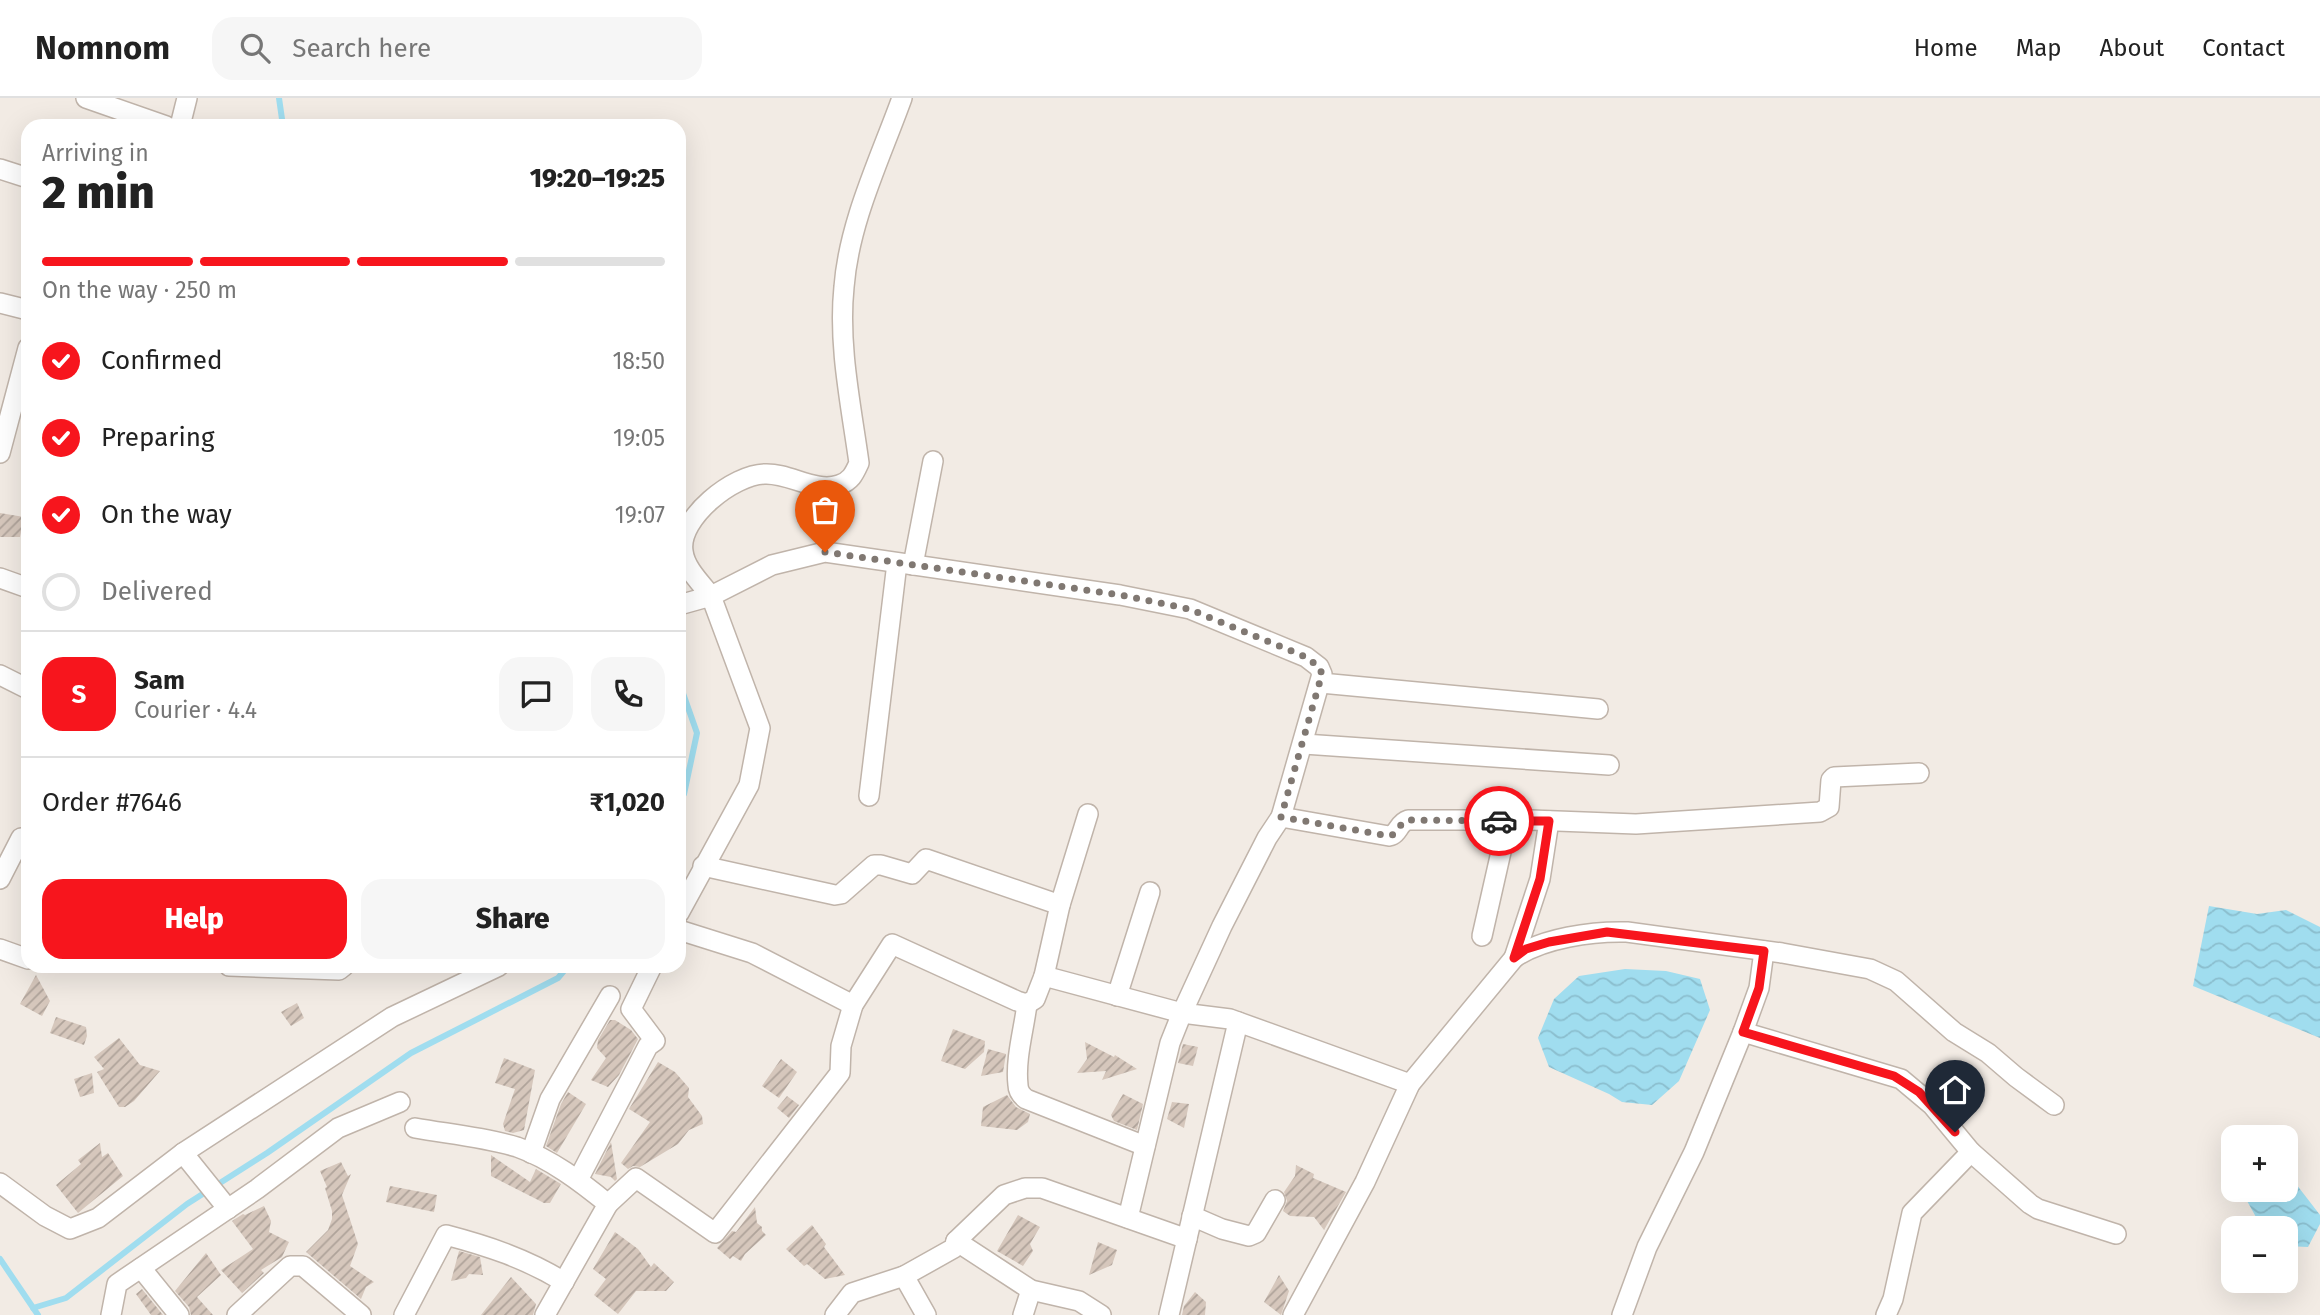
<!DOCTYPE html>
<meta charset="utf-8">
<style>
body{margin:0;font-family:"Fira Sans",sans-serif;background:#f6f6f6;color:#222;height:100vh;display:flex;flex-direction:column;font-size:26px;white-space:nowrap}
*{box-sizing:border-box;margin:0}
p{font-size:23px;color:#767676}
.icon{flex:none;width:38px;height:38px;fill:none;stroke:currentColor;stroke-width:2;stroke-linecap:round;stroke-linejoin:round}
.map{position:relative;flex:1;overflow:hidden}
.side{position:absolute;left:21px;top:21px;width:665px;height:854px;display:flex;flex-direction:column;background:#fff;border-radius:21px;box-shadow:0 7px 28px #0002}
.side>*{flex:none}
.controls{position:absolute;left:2221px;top:1027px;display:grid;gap:14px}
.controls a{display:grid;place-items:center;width:77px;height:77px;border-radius:14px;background:#fff;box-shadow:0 7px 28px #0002;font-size:35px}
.pin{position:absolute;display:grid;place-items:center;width:60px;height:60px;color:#fff;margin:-72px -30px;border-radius:50% 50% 50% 0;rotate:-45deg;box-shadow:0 0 7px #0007}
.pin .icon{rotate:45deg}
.courier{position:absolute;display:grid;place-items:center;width:70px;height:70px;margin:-35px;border:5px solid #f7151d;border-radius:50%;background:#fff;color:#222;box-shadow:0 2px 9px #0007}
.head em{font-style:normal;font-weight:800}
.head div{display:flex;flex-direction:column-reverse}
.head{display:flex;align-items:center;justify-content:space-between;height:119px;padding:0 21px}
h1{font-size:46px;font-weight:800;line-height:52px}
.bar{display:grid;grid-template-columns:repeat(4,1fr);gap:10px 7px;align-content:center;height:84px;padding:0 21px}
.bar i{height:9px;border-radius:5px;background:#e0e0e0}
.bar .selected{background:#f7151d}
.bar p{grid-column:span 4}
.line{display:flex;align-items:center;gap:18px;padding:0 21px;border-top:2px solid #e0e0e0}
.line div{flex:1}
.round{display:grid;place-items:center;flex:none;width:74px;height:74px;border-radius:21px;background:#f6f6f6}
ol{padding:0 21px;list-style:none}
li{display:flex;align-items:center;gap:21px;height:77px}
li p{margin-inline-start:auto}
li .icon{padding:7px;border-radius:50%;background:#f7151d;color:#fff;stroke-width:4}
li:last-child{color:#767676}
li i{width:38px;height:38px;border:4px solid #e0e0e0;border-radius:50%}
.action{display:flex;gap:14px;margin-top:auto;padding:14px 21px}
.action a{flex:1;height:80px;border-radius:21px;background:#f7151d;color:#fff;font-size:28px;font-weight:800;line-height:80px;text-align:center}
.action a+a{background:#f6f6f6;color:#222}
header{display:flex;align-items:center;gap:42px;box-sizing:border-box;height:98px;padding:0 35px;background:#fff;border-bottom:2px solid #e0e0e0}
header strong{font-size:33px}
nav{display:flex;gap:38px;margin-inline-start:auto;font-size:24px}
.search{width:490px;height:63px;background:#f6f6f6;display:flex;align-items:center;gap:18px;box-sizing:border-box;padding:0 24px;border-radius:21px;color:#767676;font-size:26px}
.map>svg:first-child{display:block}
.water{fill:url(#water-waves)}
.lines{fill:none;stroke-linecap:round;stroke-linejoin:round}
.stream{stroke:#a0ddef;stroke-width:6}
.building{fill:url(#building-hatch)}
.minor-casing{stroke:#c0b4aa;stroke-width:22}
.minor{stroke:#fff;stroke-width:19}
.done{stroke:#807872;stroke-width:7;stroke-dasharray:0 12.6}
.route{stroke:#f7151d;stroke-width:9}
</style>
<header>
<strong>Nomnom</strong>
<div class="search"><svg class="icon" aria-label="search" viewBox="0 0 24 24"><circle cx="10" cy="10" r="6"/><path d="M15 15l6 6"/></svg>Search here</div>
<nav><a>Home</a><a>Map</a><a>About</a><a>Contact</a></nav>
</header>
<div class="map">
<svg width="2320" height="1217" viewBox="0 0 2320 1217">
<defs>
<pattern id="water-waves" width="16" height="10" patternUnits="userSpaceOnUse" patternTransform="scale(1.75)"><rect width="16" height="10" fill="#a0ddef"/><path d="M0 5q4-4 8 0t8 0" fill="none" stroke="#8bbece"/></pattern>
<pattern id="building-hatch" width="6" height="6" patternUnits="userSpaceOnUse" patternTransform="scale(1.75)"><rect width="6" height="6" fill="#d6c7bc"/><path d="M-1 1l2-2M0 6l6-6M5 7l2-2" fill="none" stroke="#afa39a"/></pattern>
</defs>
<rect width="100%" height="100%" fill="#f2ebe4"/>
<g class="water">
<polygon points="2209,808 2257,816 2286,812 2320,829 2320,940 2193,888"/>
<polygon points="1625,871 1666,873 1700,881 1710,912 1679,983 1652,1007 1622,1004 1609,996 1549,969 1538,940 1554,901 1579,878"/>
<polygon points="2286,1073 2320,1117 2320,1126 2308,1149 2286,1148 2286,1130 2262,1130 2241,1092 2286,1092"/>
</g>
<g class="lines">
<g class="stream">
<polyline points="279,0 283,28"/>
<polyline points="679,584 697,635 684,696 679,704"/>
<polyline points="0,1161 38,1217"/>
<polyline points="33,1210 66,1200 187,1106 267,1055 411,955 558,880 568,868"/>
</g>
</g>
<g class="building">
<polygon points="0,415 24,419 20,439 0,439"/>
<polygon points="36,877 50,903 42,918 20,906"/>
<polygon points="297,905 304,920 291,928 281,914"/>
<polygon points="56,919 86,929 87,938 84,947 50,935"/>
<polygon points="610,922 615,922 631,932 638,941 619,977 608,989 591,982 606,960 597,950 598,942"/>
<polygon points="953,931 985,943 984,954 965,971 941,963"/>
<polygon points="119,940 140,967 160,973 134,1003 125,1009 119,1009 97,974 104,971 94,959"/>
<polygon points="1085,944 1114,959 1115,957 1137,971 1102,982 1106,973 1077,975 1087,961"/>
<polygon points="1183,946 1198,949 1193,968 1178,965"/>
<polygon points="988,951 1006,956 1003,974 981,978"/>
<polygon points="504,960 535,972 524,1032 513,1035 505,1033 503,1026 515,991 495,985"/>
<polygon points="781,961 797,974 779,1000 762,988"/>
<polygon points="658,964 675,974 689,990 688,999 702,1018 703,1026 689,1032 678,1046 640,1069 633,1068 628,1071 621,1065 650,1024 629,1011"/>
<polygon points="92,975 94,995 80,999 74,981"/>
<polygon points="568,994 586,1006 557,1055 546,1048 561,1006"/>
<polygon points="1123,996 1143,1006 1137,1032 1114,1023 1111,1017"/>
<polygon points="1007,997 1016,1009 1030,1016 1028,1024 1017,1032 981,1028 983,1009"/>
<polygon points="787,998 799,1007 789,1020 777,1010"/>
<polygon points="1172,1004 1189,1006 1184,1030 1167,1021"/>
<polygon points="611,1044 617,1081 615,1083 611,1079 595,1076"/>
<polygon points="100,1045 102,1059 108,1055 123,1078 78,1115 56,1087 81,1066 78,1062"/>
<polygon points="491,1057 530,1084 536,1071 561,1086 550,1105 544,1105 491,1078"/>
<polygon points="341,1064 348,1078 351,1076 342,1097 358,1146 350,1168 374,1184 366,1189 361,1201 306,1154 328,1132 332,1121 332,1113 325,1090 327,1089 320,1073"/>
<polygon points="1296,1067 1314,1076 1313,1080 1346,1094 1324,1132 1314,1119 1290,1118 1283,1113 1287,1103 1284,1094 1295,1078"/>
<polygon points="390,1088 437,1097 434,1114 386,1104"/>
<polygon points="264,1108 271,1123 269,1134 289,1144 282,1159 261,1172 264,1175 242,1195 221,1172 253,1151 232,1123 243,1116 245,1117"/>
<polygon points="755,1109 757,1125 762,1129 762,1133 766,1137 745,1156 741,1163 733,1158 730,1161 717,1150 732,1133 736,1134"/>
<polygon points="1018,1117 1040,1129 1030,1146 1033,1153 1023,1168 997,1153"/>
<polygon points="812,1127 826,1146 824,1149 845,1177 825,1181 807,1166 804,1168 786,1151"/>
<polygon points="615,1134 638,1151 651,1169 654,1165 674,1184 666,1193 636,1193 618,1216 594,1197 606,1181 593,1171"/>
<polygon points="1098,1144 1117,1152 1112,1167 1089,1177"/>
<polygon points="459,1153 480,1159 483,1177 469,1176 466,1180 451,1183"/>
<polygon points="206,1155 221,1177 197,1199 213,1217 191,1217 189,1209 175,1193"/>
<polygon points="1279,1177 1289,1193 1281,1217 1264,1204"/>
<polygon points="511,1179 536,1206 533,1217 481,1217"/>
<polygon points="142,1191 163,1217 151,1217 136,1196"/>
<polygon points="1195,1194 1206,1204 1205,1217 1182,1217 1184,1208"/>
</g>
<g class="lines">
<defs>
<g id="minor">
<polyline points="86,0 166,28"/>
<polyline points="180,28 187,0"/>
<polyline points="0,71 28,80"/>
<polyline points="0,205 28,212"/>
<polyline points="0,355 28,250"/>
<polyline points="913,467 933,363"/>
<polyline points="0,480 28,490"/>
<path d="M679 507 711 498C700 484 685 470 683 453 678 420 734 376 765 376 790 375 815 395 839 387 851 383 854 376 859 365 851 307 838 247 844 189 849 124 880 61 902 0"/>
<polyline points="0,577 28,591"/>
<polyline points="1321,585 1598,611"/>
<polyline points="1304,646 1609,667"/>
<polyline points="869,698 897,465"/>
<path d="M1281 719 1389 738C1399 736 1398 725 1408 722H1531L1636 726 1820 714 1829 709 1831 682 1834 679 1919 675"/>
<polyline points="703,768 835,797 841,796 874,767 881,767 912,776 926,761 1060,807"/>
<polyline points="0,781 21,740 28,743"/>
<polyline points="679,815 749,687 760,630 711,498 772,467 825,454 1120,497 1190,511 1306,559 1319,569 1322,576 1281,719 1267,740 1222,828 1182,915 1230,921 1410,986"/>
<polyline points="679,832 752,855 853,907"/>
<polyline points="1482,838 1508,723"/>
<polyline points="0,851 28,861"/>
<polyline points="1514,860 1540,781 1549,723"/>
<polyline points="229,868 339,872 344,868"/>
<polyline points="1044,878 1182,915 1170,945 1128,1120"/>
<polyline points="1117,898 1150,794"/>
<path d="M1027 906C1024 931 1015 961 1018 987 1018 993 1021 997 1026 1001L1145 1048"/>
<polyline points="1743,934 1901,981 1932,1007 1971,1054 2030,1106 2038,1111 2116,1136"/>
<path d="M415 1030C449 1036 484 1039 517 1049 551 1061 581 1084 608 1106L545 1217"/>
<polyline points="183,1055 228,1111"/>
<polyline points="531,1055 550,1001 610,898"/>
<polyline points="578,1082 648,948 655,943 631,911 652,868"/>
<polyline points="0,1085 45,1118 70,1131 98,1120 183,1055 392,919 499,868"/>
<polyline points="608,1106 636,1080 715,1135 840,975 841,948 853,907 892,846 1017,903 1027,906 1035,901 1044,878 1060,807 1088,716"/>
<polyline points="1192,1118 1222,1131 1249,1138 1256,1135 1275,1102"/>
<polyline points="956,1143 1031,1192 1079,1203 1101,1217"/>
<polyline points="141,1170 179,1217"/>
<polyline points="904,1178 926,1217"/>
<polyline points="111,1217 117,1186 257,1091 338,1030 400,1004"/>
<polyline points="237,1217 290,1168 303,1168 361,1217"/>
<path d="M404 1217 446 1137C488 1148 527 1161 564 1184"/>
<polyline points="835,1217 852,1195 904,1178 954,1150 956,1143 1004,1097 1025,1090 1042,1090 1187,1141"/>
<polyline points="1023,1217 1031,1192"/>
<polyline points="1169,1217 1238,924"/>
<path d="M1293 1217 1365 1084 1410 986 1514 860C1542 840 1593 833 1627 834L1782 855 1870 871 1896 883 1954 934 1988 955 2016 979 2054 1007"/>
<polyline points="1622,1217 1647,1149 1694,1054 1743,934 1759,890 1764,853"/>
<polyline points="1886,1217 1893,1201 1912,1115 1971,1054"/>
</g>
</defs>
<use href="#minor" class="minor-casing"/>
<use href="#minor" class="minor"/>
</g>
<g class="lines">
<path class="done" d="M825 454 1120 497 1189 511 1306 559 1319 569 1322 576 1281 719 1389 738C1399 736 1398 725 1408 722L1499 723"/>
<polyline class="route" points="1499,723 1549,723 1540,781 1514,860 1526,851 1549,844 1607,834 1764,853 1759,890 1743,934 1894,978 1919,994 1955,1034"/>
</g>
</svg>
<div class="controls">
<a>+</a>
<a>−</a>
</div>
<div class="pin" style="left:825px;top:454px;background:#ea580c"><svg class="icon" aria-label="bag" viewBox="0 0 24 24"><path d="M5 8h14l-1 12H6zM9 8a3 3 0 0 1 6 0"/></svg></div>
<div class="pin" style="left:1955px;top:1034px;background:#1f2937"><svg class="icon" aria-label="home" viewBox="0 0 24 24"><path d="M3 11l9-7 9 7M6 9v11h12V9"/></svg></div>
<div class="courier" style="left:1499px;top:723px"><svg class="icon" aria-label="car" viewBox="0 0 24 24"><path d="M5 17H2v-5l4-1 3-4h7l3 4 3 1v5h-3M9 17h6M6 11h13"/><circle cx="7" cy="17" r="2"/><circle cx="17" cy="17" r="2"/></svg></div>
<section class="side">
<div class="head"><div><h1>2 min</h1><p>Arriving in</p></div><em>19:20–19:25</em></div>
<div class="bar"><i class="selected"></i><i class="selected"></i><i class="selected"></i><i></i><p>On the way · 250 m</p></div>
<ol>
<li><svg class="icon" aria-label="check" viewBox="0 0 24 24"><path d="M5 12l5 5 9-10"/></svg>Confirmed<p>18:50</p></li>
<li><svg class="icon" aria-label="check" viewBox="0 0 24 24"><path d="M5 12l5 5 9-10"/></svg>Preparing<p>19:05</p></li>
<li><svg class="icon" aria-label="check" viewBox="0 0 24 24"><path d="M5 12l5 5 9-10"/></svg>On the way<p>19:07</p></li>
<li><i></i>Delivered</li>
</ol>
<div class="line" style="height:126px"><b class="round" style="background:#f7151d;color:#fff">S</b><div><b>Sam</b><p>Courier · 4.4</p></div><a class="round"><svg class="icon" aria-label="chat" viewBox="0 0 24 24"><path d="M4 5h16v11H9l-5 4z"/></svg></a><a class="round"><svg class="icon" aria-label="phone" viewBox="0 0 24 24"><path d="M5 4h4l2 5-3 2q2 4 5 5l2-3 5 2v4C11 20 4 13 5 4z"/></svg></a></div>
<div class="line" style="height:91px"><div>Order #7646</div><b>₹1,020</b></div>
<div class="action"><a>Help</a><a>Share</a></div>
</section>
</div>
